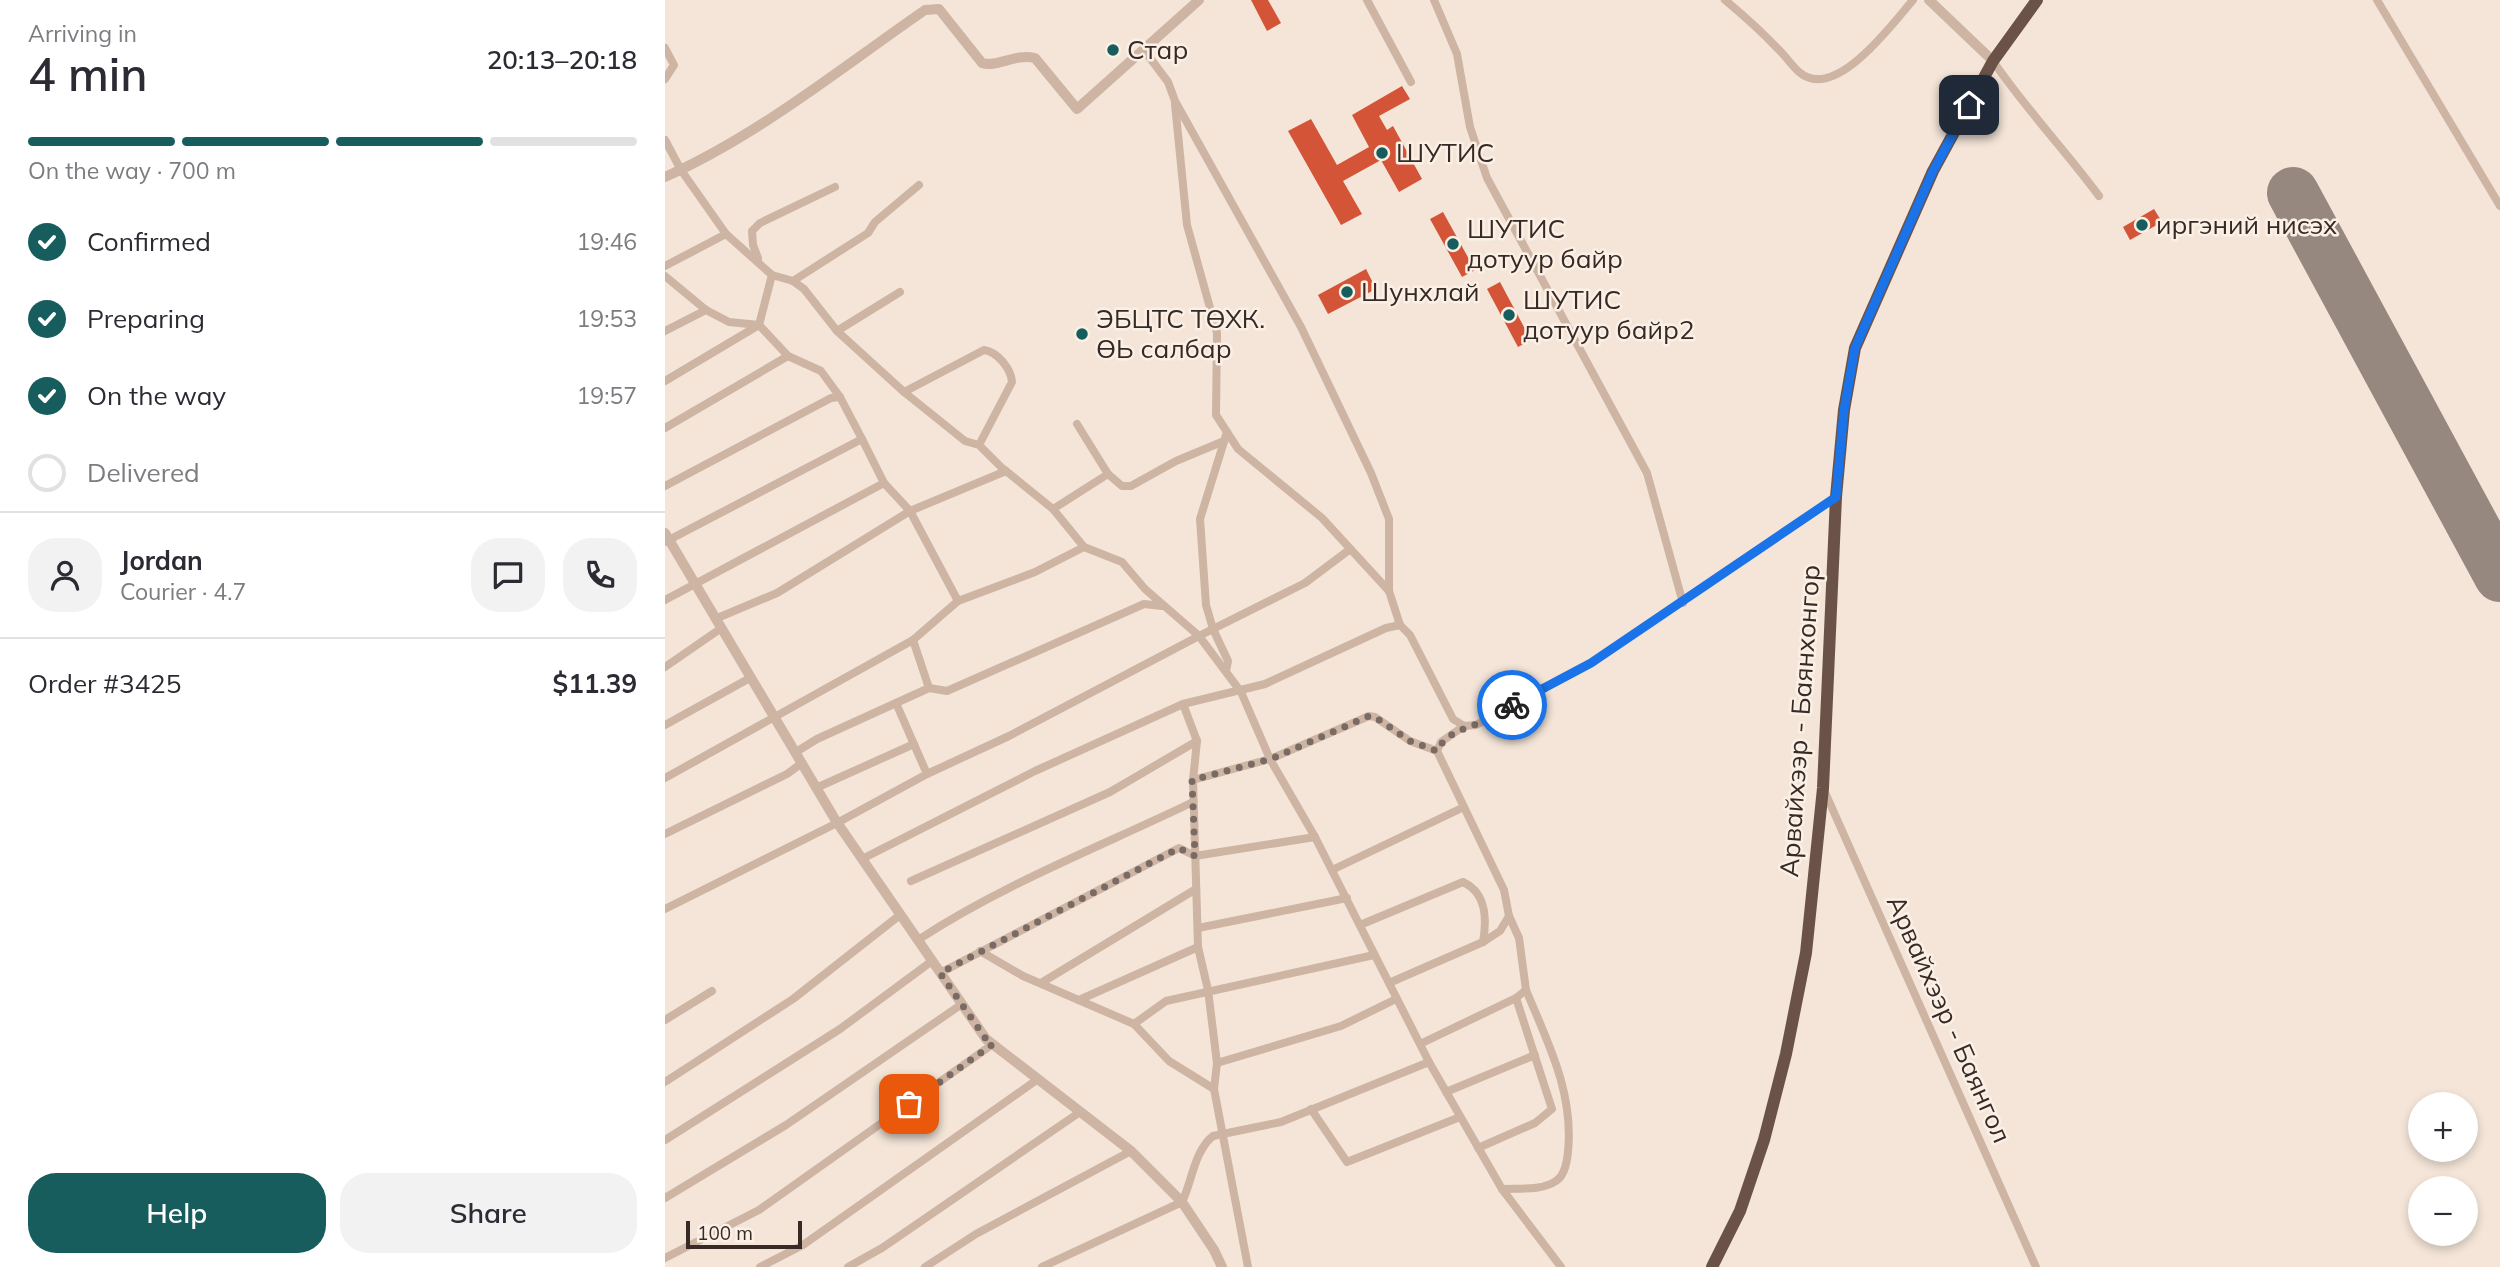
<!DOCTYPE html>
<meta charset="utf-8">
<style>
body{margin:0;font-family:Mulish,sans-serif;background:#f2f2f3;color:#2b2b33;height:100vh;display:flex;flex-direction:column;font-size:26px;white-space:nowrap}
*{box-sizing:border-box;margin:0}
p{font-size:23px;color:#7c7c81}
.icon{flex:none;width:38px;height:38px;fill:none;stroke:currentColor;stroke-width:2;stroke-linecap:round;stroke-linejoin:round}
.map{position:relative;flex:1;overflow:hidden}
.side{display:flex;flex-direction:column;background:#fff;width:665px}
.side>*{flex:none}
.tools{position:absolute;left:1743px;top:1092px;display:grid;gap:14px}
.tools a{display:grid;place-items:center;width:70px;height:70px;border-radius:50%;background:#fff;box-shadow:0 4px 10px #0003;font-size:35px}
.scale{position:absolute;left:21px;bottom:18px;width:116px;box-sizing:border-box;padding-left:7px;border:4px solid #372a26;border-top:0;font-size:19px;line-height:24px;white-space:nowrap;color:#372a26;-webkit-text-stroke:5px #fbf0e5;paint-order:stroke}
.pin{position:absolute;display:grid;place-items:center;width:60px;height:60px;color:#fff;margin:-30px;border-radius:14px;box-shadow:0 4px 10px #0006}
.courier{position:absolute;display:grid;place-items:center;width:70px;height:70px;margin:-35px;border:5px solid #1a73e8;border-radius:50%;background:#fff;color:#222;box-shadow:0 2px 9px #0007}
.head em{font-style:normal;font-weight:600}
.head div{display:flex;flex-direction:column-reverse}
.head{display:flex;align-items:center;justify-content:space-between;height:119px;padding:0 28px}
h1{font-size:46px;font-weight:600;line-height:52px}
.bar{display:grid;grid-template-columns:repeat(4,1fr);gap:10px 7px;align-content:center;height:84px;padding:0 28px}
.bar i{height:9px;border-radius:5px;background:#e1e1e2}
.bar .current{background:#175d5d}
.bar p{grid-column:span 4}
.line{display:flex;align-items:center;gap:18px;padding:0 28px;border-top:2px solid #e1e1e2}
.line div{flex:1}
.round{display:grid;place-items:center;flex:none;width:74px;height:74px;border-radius:28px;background:#f2f2f3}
ol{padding:0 28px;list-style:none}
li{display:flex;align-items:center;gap:21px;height:77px}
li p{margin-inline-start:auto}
li .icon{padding:7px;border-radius:50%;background:#175d5d;color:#fff;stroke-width:4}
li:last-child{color:#7c7c81}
li i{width:38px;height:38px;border:4px solid #e1e1e2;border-radius:50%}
.button{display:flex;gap:14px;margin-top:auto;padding:14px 28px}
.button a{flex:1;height:80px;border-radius:28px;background:#175d5d;color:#fff;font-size:28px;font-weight:600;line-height:80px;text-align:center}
.button a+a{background:#f2f2f3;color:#2b2b33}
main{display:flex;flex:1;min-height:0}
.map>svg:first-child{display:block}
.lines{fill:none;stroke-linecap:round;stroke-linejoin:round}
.runway{stroke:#96887f;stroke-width:52}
.building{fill:#d35437}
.minor{stroke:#cdb4a3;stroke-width:8}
.tertiary{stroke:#cdb4a3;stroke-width:10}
.trunk{stroke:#6a5248;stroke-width:12}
.done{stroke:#796b64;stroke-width:7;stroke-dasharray:0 12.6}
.route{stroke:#1a73e8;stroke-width:9}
.poi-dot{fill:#175d5d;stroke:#fbf0e5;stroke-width:2.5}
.labels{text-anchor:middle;stroke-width:5;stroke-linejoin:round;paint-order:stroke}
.poi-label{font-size:26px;fill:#372a26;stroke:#fbf0e5;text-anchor:start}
.street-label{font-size:26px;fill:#372a26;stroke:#fbf0e5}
</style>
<main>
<section class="side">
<div class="head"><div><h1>4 min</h1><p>Arriving in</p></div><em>20:13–20:18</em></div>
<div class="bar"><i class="current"></i><i class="current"></i><i class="current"></i><i></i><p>On the way · 700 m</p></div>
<ol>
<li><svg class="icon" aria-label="check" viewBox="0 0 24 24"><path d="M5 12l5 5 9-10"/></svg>Confirmed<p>19:46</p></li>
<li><svg class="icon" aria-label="check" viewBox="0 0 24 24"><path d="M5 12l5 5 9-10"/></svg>Preparing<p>19:53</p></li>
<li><svg class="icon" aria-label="check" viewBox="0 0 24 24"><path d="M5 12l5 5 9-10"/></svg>On the way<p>19:57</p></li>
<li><i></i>Delivered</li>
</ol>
<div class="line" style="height:126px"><a class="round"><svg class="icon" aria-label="person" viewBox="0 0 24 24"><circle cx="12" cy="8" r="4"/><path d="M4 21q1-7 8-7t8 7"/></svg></a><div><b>Jordan</b><p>Courier · 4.7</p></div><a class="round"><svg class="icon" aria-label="chat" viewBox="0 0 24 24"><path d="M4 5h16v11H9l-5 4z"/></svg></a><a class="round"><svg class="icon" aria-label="phone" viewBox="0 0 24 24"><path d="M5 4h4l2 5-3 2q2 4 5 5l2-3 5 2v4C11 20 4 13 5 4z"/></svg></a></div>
<div class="line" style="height:91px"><div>Order #3425</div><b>$11.39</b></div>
<div class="button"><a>Help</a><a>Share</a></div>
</section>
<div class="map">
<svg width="1835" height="1267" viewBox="0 0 1835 1267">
<rect width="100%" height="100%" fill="#f4e5d8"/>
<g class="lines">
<polyline class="runway" points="1628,193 1835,576"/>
</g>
<g class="building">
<polygon points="586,0 603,0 616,23 602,31"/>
<polygon points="737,86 745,99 714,116 722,130 728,126 757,179 734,192 716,160 678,181 697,214 676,225 623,131 646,119 672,165 704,147 687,115"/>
<polygon points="1489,209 1497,222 1465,240 1458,227"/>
<polygon points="778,212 810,270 797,277 765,219"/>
<polygon points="701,269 711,289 663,314 653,295"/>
<polygon points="835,282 866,340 853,347 822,289"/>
</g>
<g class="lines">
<g class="minor">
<polyline points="702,0 746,82"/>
<polyline points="769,0 792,54 805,127 822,178 982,473 1018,603"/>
<path d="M1060 0C1078 15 1096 31 1112 48 1120 55 1126 65 1134 72 1170 103 1227 24 1248 0"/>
<polyline points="1712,0 1835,206"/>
<polyline points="0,48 9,65 0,79"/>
<polyline points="479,50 503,82 510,101 636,327 706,473 724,519 724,591 735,625"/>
<path d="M1328 61C1360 108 1400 150 1434 196"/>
<polyline points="510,104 522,225 552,333 551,415 573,449 657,518 724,591"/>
<polyline points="0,140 16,170 61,234 107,275 128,281 139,289 172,331 239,392"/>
<polyline points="93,258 88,245 87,231 95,223 170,187"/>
<polyline points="0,266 61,234"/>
<polyline points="0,276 41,310 64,322 94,325 123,356 156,371 175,397 197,439 0,542"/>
<polyline points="128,281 203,233 210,222 254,185"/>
<polyline points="0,331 41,310"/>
<polyline points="172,331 235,292"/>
<polyline points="0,381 94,325 107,275"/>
<polyline points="412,424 443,474 457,486 466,486 511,461 559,441"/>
<polyline points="0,428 123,356"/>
<polyline points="197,439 219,483 245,511 293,601"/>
<path d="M314 445 347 382C346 369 333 352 319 350L239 392 300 441 314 445 336 467 388 509 419 547 457 562 480 589 534 636 576 692 605 759 650 837 764 1062 837 1189 896 1267"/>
<polyline points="0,486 166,398 175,397"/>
<polyline points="388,509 443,474"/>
<polyline points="0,600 219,483"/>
<polyline points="50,619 112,593 245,511 341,471"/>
<polyline points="248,640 264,688"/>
<polyline points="0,667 55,629"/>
<polyline points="561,671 563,661 548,629 541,605 535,519 562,432"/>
<polyline points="231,703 262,774"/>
<polyline points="518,704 532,741 528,780 533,947 543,990 552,1063 549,1089 583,1267"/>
<polyline points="0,725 85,678"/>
<polyline points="131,752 152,739 264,688 282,691 479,604 497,606"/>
<polyline points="0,778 248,640 293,601 370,572 419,547"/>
<polyline points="528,780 605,759 704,716 710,717 745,741 772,751"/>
<polyline points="151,788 249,744"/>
<polyline points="1159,790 1371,1267"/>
<polyline points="0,834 122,774 137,763"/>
<polyline points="197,859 370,771 518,704 600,684 721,628 735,625 745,635 788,719 799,726 811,725 926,663 1171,497"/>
<polyline points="667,870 799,807"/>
<polyline points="246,881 445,792 532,741"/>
<polyline points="0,909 172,823 262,774 344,736 534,636 640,583 684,550"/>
<path d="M695 925 798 882C822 893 822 919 818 942"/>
<polyline points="533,928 682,898"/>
<path d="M253 940C338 884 437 846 528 802"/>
<polyline points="315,951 358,976 469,1024 504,1061 549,1089"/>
<polyline points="275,973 514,848 530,856 650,837"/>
<polyline points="376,983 531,889"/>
<polyline points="724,983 818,942 835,931 844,916 839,890 772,751 776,742 799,726"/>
<polyline points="414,1000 533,947"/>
<polyline points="0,1020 47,991"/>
<polyline points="469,1024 501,1001 709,955"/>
<polyline points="755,1044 851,998 861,990 854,938 844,916"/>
<polyline points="552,1063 676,1026 731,999"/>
<polyline points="0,1082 128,999 235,915"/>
<polyline points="781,1092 870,1055"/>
<polyline points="646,1109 682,1162 795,1117"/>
<polyline points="0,1140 175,1029 267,961"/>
<polyline points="813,1148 870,1123 887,1109 851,998"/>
<path d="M837 1189C854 1188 876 1191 891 1181 899 1176 902 1162 903 1152 909 1093 883 1043 861 990"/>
<polyline points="0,1198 121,1125 297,1004"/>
<polyline points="0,1258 94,1210 328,1044"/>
<polyline points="95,1267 138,1245 373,1079"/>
<polyline points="183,1267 217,1248 415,1112"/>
<polyline points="260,1267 311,1234 466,1151"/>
<path d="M377 1267 517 1202C527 1182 529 1151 548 1136L616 1122 764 1062"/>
</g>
<g class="tertiary">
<polyline points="1264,0 1328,61"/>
<path d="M0 177C94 135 176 68 260 10L274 9 317 63C331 68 350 53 370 58L412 109 534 0"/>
<polyline points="0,533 171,821 321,1039 466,1151 517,1202 549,1250 557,1267"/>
</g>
<polyline class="trunk" points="1047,1267 1075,1211 1099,1140 1121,1054 1141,953 1158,788 1171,497 1179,410 1190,348 1268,171 1328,61 1372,0"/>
</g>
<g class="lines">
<path class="done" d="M244 1104 328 1044 321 1039 275 973 514 848 530 856 527 780 606 759 704 716 710 717 745 741 772 751C780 734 796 730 812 724 824 720 836 711 847 705"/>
<polyline class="route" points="847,705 926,663 1171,497 1179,410 1190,348 1268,171 1304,105"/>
</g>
<g class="poi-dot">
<circle cx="448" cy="50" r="7"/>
<circle cx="717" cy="153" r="7"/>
<circle cx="1477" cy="225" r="7"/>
<circle cx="788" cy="244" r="7"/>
<circle cx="682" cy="292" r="7"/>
<circle cx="844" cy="315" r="7"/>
<circle cx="417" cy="334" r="7"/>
</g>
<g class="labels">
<g class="poi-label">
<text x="462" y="59">Стар</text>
<text x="731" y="162">ШУТИС</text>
<text x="1491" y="234">иргэний нисэх</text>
<text x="802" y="238">ШУТИС<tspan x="802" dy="30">дотуур байр</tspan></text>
<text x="696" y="301">Шунхлай</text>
<text x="858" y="309">ШУТИС<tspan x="858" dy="30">дотуур байр2</tspan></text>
<text x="431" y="328">ЭБЦТС ТӨХК.<tspan x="431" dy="30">ӨЬ салбар</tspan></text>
</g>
<g class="street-label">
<text transform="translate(1135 721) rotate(-86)" y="9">Арвайхээр - Баянхонгор</text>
<text transform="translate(1284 1019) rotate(66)" y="9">Арвайхээр - Баянгол</text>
</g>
</g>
</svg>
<div class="tools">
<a>+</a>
<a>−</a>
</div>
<div class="scale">100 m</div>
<div class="pin" style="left:244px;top:1104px;background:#ea580c"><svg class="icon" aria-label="bag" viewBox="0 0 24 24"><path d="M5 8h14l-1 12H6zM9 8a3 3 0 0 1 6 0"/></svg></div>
<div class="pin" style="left:1304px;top:105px;background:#1f2937"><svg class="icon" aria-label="home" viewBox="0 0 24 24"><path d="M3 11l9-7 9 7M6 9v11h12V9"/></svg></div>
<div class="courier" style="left:847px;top:705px"><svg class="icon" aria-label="bike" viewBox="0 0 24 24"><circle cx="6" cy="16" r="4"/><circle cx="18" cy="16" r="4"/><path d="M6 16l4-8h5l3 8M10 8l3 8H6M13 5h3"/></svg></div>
</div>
</main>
